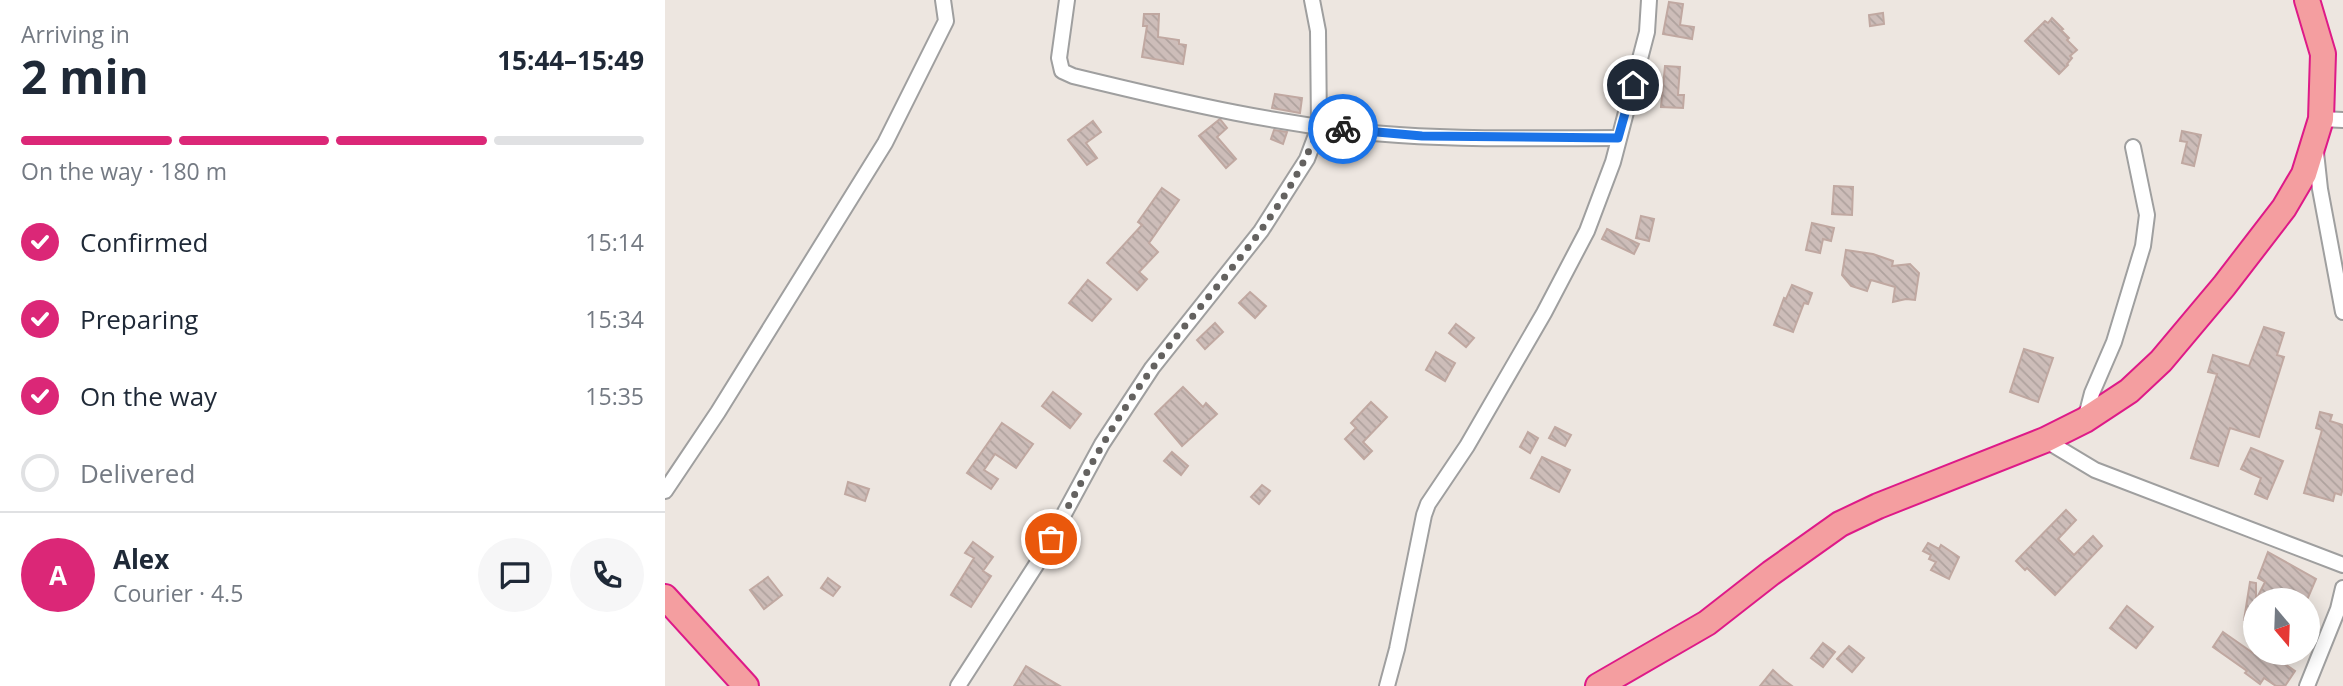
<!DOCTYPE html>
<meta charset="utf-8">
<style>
body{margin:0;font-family:"Open Sans",sans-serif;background:#f6f6f7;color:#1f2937;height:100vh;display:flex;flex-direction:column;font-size:26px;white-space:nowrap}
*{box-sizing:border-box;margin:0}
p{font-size:23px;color:#747a83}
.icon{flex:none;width:38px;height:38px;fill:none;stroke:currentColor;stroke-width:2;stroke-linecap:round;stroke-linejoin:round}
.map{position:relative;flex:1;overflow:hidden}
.panel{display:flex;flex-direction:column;background:#fff;width:665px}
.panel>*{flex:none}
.needle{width:46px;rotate:161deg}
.fabs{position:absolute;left:1578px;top:588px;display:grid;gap:14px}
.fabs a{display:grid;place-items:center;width:77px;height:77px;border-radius:50%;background:#fff;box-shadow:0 4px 18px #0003;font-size:35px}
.pin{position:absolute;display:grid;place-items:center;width:60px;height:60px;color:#fff;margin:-30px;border:4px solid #fff;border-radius:50%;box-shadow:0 2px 7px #0007}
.courier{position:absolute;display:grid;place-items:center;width:70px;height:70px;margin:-35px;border:5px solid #1a73e8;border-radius:50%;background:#fff;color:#222;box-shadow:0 2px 9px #0007}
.head em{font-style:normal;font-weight:700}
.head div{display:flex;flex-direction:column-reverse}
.head{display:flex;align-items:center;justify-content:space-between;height:119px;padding:0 21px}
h1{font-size:46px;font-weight:700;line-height:52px}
.bar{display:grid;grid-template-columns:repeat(4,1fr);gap:10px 7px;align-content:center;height:84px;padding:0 21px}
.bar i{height:9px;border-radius:5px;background:#e0e1e3}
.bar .on{background:#db2777}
.bar p{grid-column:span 4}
.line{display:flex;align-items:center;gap:18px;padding:0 21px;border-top:2px solid #e0e1e3}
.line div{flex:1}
.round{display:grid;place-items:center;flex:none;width:74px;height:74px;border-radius:37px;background:#f6f6f7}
ol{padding:0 21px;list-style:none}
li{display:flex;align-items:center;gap:21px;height:77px}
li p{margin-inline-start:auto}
li .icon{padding:7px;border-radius:50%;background:#db2777;color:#fff;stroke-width:4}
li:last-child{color:#747a83}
li i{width:38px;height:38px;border:4px solid #e0e1e3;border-radius:50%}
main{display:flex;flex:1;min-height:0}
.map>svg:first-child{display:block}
.building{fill:url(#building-back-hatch);stroke:#c0a8a1;stroke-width:2}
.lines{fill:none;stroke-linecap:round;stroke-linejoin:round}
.minor-casing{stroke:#9f9f9f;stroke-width:18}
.trunk-casing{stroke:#de1a88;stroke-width:28}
.minor{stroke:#fff;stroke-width:14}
.trunk{stroke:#f49ea0;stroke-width:24}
.done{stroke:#646260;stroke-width:7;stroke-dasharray:0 12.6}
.route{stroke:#1a73e8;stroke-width:9}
</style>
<main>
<section class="panel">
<div class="head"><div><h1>2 min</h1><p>Arriving in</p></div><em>15:44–15:49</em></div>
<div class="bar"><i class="on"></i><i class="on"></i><i class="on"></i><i></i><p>On the way · 180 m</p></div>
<ol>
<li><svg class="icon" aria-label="check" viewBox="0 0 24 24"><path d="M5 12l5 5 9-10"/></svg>Confirmed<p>15:14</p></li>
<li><svg class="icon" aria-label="check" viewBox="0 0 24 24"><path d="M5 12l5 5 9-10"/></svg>Preparing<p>15:34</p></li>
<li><svg class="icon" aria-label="check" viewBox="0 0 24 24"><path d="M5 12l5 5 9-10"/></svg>On the way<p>15:35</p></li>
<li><i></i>Delivered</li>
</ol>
<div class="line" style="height:126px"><b class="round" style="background:#db2777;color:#fff">A</b><div><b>Alex</b><p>Courier · 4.5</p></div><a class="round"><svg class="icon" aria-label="chat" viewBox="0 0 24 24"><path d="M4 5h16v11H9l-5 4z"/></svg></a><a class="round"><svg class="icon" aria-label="phone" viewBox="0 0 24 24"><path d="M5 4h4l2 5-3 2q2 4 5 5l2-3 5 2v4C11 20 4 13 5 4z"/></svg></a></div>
</section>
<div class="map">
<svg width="1678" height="686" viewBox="0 0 1678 686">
<defs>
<pattern id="building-back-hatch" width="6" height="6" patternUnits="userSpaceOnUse" patternTransform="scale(1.75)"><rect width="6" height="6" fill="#cdbdb9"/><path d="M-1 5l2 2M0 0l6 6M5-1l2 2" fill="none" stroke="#afa29e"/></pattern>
</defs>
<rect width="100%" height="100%" fill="#ede6e0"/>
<g class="building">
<polygon points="1004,2 1018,4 1015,25 1029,27 1027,39 998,34"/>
<polygon points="1218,13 1219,24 1205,26 1204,15"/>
<polygon points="479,14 494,14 493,37 514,40 514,44 521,45 518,64 477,57 482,26 478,26"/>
<polygon points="1387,18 1398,29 1396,30 1404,38 1402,40 1412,50 1405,56 1407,58 1402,64 1403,65 1394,74 1360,41 1380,21 1383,23"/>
<polygon points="1000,66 1015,67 1013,95 1019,95 1018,108 996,107"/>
<polygon points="610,94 637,98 635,113 607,108"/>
<polygon points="555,119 562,128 552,137 571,159 561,168 534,136"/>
<polygon points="428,121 436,132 421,143 432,158 422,165 403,140"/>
<polygon points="609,130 622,132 618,144 606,139"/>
<polygon points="1517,131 1536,135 1529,166 1517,163 1522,142 1515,141"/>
<polygon points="669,145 678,150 671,161 662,155"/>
<polygon points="1169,186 1188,187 1187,215 1167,214"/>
<polygon points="497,188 514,200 484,243 493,252 474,272 482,279 472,290 442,263 477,225 473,222"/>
<polygon points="976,216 989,219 984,241 971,238"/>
<polygon points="1147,223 1169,228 1166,241 1158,239 1155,253 1141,250"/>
<polygon points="942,229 974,244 969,254 937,239"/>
<polygon points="1181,250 1208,254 1228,261 1227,266 1245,264 1254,273 1250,300 1241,299 1228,302 1230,287 1206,280 1202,291 1186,286 1177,275"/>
<polygon points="423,280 446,299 427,321 404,303"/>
<polygon points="1127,285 1147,293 1143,304 1139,303 1128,332 1109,325 1119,298 1121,299"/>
<polygon points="585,292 601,306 590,318 574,303"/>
<polygon points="550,323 558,332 540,349 532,340"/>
<polygon points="791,324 809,338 801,347 784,333"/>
<polygon points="1599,327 1619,333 1612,355 1619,357 1594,437 1565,428 1553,466 1526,458 1552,374 1543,372 1548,355 1584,366"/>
<polygon points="1359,349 1388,358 1373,402 1345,392"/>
<polygon points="771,352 790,363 780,381 761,370"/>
<polygon points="518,387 538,407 541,403 552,414 517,446 490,414"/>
<polygon points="388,392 416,414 405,428 377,406"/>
<polygon points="706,402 722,417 698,442 707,451 699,459 680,439 691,428 686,423"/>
<polygon points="1655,412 1667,415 1665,421 1678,425 1678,488 1676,495 1670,493 1668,501 1639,493 1657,430 1651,428"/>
<polygon points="337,423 368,444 351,468 330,454 319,470 333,479 326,489 302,473"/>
<polygon points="890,427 906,435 900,446 884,438"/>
<polygon points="863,432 873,438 865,453 855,447"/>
<polygon points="1586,448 1618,461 1602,499 1590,494 1596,478 1576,469"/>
<polygon points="507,452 523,466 516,475 499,461"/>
<polygon points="877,457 905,470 894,492 866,478"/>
<polygon points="183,482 204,489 200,501 180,494"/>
<polygon points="597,485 605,491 594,504 586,497"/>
<polygon points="1401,510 1411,520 1393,539 1409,555 1428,536 1437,546 1390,595 1362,568 1360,570 1351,561"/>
<polygon points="308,542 328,557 318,571 326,576 306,607 286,595 309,558 300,553"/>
<polygon points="1263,543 1274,549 1276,545 1294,557 1284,579 1266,570 1271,562 1264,559 1266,555 1258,551"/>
<polygon points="1603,552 1651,579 1642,600 1591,600 1600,582 1593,578"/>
<polygon points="103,577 117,595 99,609 85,590"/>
<polygon points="163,578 175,587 168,596 156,588"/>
<polygon points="1585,582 1591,583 1591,623 1579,620"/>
<polygon points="1462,606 1488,627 1471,648 1445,628"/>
<polygon points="1558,632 1588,653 1604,653 1630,671 1620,686 1611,686 1599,678 1595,684 1580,673 1582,671 1548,647"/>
<polygon points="1158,643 1170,652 1158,667 1146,658"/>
<polygon points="1184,646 1199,658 1187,672 1172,659"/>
<polygon points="361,666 395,686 349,686"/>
<polygon points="1108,670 1119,680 1127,686 1095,686"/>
</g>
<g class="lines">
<defs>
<g id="minor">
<path d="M402 0 394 58 397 71 408 76C515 102 624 128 734 135 807 140 881 138 953 138"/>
<polyline points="1656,119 1678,120"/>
<polyline points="1651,152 1655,189 1678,312"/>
<polyline points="1420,420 1427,393 1449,342 1478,246 1482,215 1468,147"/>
<polyline points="1380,440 1430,470 1678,565"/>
<polyline points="0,491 53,412 220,143 281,21 278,0"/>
<polyline points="293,686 373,562 437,444 487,368 596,231 642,159 654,127 653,31 647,0"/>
<polyline points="722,686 732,649 759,515 763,504 802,446 879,313 922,231 948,162 982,32 984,0"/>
<polyline points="1642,686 1673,609 1678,588"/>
</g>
<g id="trunk">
<polyline points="0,597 81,686"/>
<polyline points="933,686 1042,623 1106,573 1175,524 1213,506 1380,440 1420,420 1464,391 1496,361 1559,286 1619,208 1639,174 1656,119 1658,54 1642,0"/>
</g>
</defs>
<use href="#minor" class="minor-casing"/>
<use href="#trunk" class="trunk-casing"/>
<use href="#minor" class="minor"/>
<use href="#trunk" class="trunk"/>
</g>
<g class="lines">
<path class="done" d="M386 539C417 480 449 420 489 366 546 288 619 219 654 127L678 129"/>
<polyline class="route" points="678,129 757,136 953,138 968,85"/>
</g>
</svg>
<div class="fabs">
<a><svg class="needle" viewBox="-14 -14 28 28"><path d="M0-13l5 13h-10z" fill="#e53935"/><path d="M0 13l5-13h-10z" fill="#747a83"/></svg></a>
</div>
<div class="pin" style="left:386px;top:539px;background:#ea580c"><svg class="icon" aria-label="bag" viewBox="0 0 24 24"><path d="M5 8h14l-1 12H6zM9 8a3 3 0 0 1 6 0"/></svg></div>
<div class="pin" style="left:968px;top:85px;background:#1f2937"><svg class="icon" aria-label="home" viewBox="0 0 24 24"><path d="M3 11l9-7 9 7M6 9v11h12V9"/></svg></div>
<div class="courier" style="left:678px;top:129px"><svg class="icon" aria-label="bike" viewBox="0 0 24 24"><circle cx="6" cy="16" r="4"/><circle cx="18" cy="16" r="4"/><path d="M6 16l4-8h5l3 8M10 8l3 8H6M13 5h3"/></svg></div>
</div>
</main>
